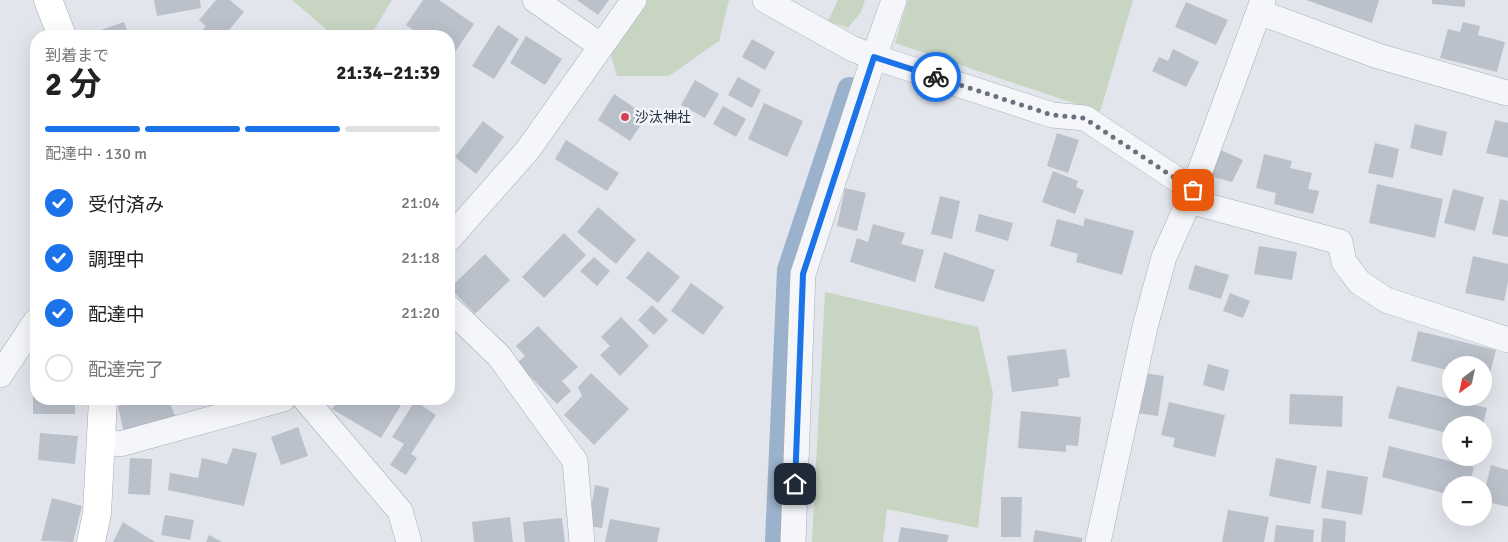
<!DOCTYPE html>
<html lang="ja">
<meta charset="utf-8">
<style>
body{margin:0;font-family:Signika,"Noto Sans JP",sans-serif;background:#f6f6f6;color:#222;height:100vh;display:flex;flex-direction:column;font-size:19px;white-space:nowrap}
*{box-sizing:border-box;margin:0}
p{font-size:16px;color:#767676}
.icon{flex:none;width:28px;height:28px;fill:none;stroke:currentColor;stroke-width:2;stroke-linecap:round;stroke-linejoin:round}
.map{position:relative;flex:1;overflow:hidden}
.sheet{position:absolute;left:30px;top:30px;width:425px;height:375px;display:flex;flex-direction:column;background:#fff;border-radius:20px;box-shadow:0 5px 20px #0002}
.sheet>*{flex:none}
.needle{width:32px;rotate:213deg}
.controls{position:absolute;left:1442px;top:356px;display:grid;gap:10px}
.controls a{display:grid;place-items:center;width:50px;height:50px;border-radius:50%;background:#fff;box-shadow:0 5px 20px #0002;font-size:25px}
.pin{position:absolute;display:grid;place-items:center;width:42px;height:42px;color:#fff;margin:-21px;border-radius:10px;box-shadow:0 2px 8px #0006}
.courier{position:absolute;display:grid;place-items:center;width:50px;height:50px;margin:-25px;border:4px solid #1a73e8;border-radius:50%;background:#fff;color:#222;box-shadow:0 1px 6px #0007}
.overview em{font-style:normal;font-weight:700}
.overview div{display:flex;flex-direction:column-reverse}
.overview{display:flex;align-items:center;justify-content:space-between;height:85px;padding:0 15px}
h1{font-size:32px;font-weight:700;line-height:38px}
.bar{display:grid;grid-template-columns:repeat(4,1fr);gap:8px 5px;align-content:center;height:60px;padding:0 15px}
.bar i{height:6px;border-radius:4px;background:#e0e0e0}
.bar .active{background:#1a73e8}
.bar p{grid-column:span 4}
ol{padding:0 15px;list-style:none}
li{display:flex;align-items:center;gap:15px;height:55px}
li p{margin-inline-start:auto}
li .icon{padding:5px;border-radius:50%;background:#1a73e8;color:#fff;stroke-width:4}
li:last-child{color:#767676}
li i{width:28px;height:28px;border:2px solid #e0e0e0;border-radius:50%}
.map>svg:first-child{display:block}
.green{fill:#c7d5c2}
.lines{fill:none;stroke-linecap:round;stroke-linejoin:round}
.canal{stroke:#9bb2cc;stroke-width:26}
.building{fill:#bbc1cb}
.street-casing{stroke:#a7acb6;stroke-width:26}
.secondary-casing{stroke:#a7acb6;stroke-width:29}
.street{stroke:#f5f6f9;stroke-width:25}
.secondary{stroke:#fff;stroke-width:28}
.done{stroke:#6a717e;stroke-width:5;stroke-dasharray:0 9}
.route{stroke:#1a73e8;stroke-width:6}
.poi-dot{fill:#d54254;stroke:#f1f4f8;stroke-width:2}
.labels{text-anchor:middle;stroke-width:5;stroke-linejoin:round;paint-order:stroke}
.poi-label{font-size:14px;fill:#293244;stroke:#f1f4f8;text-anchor:start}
</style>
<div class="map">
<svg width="1508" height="542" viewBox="0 0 1508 542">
<rect width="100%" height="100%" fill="#e2e5eb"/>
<g class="green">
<polygon points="292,0 392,0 370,36 334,36"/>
<polygon points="626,0 729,0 719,41 669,76 617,76 606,39"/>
<polygon points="838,0 865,0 861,12 848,28 828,21"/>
<polygon points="908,0 1133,0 1100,112 895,43"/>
<polygon points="825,292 978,327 993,393 978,528 887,509 883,542 812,542"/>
</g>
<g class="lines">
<polyline class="canal" points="778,542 790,270 850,90"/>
</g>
<g class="building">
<polygon points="154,0 200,0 201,8 157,16"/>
<polygon points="216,0 230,0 244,12 224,36 204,36 200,33 206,26 199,20"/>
<polygon points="423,0 439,0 474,24 449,61 449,36 422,36 406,25"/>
<polygon points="577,0 609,0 598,15"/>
<polygon points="1306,0 1379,0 1372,23"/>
<polygon points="1432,0 1465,0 1465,7 1432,4"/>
<polygon points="1186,2 1228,20 1216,45 1175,27"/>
<polygon points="124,22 129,36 89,36 89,34"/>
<polygon points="1463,22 1480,26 1478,35 1505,42 1497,72 1440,58 1448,29 1460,32"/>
<polygon points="498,25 519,39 494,79 472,66"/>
<polygon points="398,30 405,36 392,36"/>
<polygon points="526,36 562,59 545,85 510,63"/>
<polygon points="752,39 775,52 765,70 742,57"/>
<polygon points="1173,49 1199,62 1186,87 1152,71 1159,57 1168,61"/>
<polygon points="738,77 761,90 752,108 728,95"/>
<polygon points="695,80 719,94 705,118 681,105"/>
<polygon points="614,94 647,116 630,141 598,120"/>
<polygon points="764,103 803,121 787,157 748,139"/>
<polygon points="723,106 746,119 736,137 713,124"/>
<polygon points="1495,120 1508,123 1508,158 1486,153"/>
<polygon points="483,121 504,137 476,174 455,157"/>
<polygon points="1415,124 1447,132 1442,156 1410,148"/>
<polygon points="1057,133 1079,140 1068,173 1047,166"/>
<polygon points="566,140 619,173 607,191 555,159"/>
<polygon points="1375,143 1399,149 1393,178 1368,173"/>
<polygon points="1221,150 1243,160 1232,182 1210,176"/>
<polygon points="1264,154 1292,161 1290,168 1312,173 1308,189 1319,191 1313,214 1274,204 1276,193 1256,188"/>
<polygon points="1053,171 1078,181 1076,187 1084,190 1075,214 1042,202"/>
<polygon points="1377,184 1443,199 1435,238 1369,223"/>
<polygon points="845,188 866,193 857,231 837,226"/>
<polygon points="1453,189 1484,197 1475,231 1444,223"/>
<polygon points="940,196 960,201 952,239 931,234"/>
<polygon points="1500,199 1508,201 1508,237 1492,234"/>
<polygon points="598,207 636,240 616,264 577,232"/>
<polygon points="979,214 1013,223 1008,241 975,231"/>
<polygon points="1085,218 1134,231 1122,275 1076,262 1078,254 1050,246 1057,219 1083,226"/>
<polygon points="873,224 905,233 901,244 924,250 915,282 850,262 857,238 868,242"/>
<polygon points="564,233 586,255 544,298 522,277"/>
<polygon points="1259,246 1297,252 1292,280 1254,274"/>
<polygon points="648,251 680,277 658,303 626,278"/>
<polygon points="944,252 995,270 984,302 934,288"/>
<polygon points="485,254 510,280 475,314 450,288"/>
<polygon points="1473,256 1508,264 1508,282 1504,301 1465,293"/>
<polygon points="594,257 610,271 597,286 580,271"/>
<polygon points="1195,265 1229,275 1221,299 1188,289"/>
<polygon points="691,283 724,307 703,335 671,311"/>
<polygon points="1230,293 1250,301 1243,318 1223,311"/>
<polygon points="652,305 668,320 654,335 638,320"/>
<polygon points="621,317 649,346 620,376 600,355 610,346 601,337"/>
<polygon points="538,326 578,367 562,381 571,391 557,404 517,363 525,356 516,346"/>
<polygon points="1418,331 1496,350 1488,381 1484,380 1484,365 1451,365 1451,371 1411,361"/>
<polygon points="1066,349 1070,377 1058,379 1059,386 1012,392 1007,356"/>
<polygon points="1208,364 1229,370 1224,391 1203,385"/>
<polygon points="591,373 629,409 594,445 564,415 582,396 578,387"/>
<polygon points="1143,373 1164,376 1158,416 1137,413"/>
<polygon points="33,378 36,378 36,399 75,399 75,414 33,414"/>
<polygon points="1397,386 1487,408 1483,425 1451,425 1451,434 1388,418"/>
<polygon points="1290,394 1343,396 1342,427 1289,424"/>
<polygon points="139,399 155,399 158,405 169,401 175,416 124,433 118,406"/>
<polygon points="338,399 390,399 401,405 381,438 332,409"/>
<polygon points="415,401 436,415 411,454 417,458 406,475 390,465 404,444 392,437"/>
<polygon points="1169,402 1225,415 1215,457 1173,447 1175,438 1161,435"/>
<polygon points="1021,411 1081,417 1078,446 1066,445 1066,452 1018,448"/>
<polygon points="298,427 308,456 281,465 271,437"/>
<polygon points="40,433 78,436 75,464 38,460"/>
<polygon points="1389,446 1474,467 1469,485 1451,485 1451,495 1382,477"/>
<polygon points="233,448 257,453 244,506 168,490 170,473 198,478 202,458 227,464"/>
<polygon points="130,458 152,459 150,495 128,494"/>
<polygon points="1276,458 1317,466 1310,504 1269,496"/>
<polygon points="1491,465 1508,470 1508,507 1484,501 1484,493"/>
<polygon points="1327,470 1368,477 1362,515 1321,508"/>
<polygon points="595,485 609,488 602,528 588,526"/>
<polygon points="1001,497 1022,497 1021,537 1001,537"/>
<polygon points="52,498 82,506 73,542 41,541"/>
<polygon points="1228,510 1269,517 1264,542 1222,542"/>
<polygon points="165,515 194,520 190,540 161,535"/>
<polygon points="510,517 513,542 474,542 472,522"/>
<polygon points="562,518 565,542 525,542 523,522"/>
<polygon points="1323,518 1346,521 1345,542 1321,542"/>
<polygon points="610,519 660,528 657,542 605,542"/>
<polygon points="123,522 155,542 113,542"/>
<polygon points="1276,525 1314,530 1313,542 1274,542"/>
<polygon points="901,527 949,535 947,542 898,542"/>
<polygon points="1035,530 1082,538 1082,542 1033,542"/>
<polygon points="209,535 222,542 206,542"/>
</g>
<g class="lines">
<defs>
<g id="street">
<polyline points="535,0 601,46"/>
<polyline points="765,0 853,49 874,57 1052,115 1085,118 1193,190"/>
<polyline points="1259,12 1378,56 1503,92 1508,93"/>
<polyline points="1189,201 1340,242 1344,262 1359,282 1386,300 1508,340"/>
<polyline points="449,239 527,151 634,0"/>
<polyline points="449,308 499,356 575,461 582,542"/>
<polyline points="0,375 36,321"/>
<polyline points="305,399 400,511 409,542"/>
<polyline points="101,441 120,444 283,399"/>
<polyline points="793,542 803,274 874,57 894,0"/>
<polyline points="1098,542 1145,327 1164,257 1189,201 1263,0"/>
</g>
<g id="secondary">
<polyline points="48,0 62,36"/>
<polyline points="91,542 97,513 103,399"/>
</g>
</defs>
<use href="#street" class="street-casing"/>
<use href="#secondary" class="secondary-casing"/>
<use href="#street" class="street"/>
<use href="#secondary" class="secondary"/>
</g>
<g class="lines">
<polyline class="done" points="936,77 1052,115 1084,118 1193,190"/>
<polyline class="route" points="795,484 803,274 874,57 936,77"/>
</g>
<circle class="poi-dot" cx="625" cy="117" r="5"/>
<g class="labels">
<g class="poi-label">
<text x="635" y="122">沙汰神社</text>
</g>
</g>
</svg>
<div class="controls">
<a><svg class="needle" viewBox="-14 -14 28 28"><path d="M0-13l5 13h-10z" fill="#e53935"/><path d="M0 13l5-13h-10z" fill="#767676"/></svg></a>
<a>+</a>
<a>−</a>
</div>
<div class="pin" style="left:1193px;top:190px;background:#ea580c"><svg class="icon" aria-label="bag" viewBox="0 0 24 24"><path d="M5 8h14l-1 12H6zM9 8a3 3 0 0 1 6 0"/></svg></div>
<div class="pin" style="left:795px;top:484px;background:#1f2937"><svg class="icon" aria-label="home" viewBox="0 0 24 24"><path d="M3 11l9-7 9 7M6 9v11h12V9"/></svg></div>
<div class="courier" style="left:936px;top:77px"><svg class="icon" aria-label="bike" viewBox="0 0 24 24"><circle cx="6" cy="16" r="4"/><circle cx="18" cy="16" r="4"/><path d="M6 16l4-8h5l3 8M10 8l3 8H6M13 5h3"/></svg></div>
<section class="sheet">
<div class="overview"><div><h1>2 分</h1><p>到着まで</p></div><em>21:34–21:39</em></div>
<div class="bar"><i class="active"></i><i class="active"></i><i class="active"></i><i></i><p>配達中 · 130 m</p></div>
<ol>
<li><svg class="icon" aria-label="check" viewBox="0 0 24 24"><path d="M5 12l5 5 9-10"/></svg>受付済み<p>21:04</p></li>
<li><svg class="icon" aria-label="check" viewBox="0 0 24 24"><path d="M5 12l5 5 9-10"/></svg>調理中<p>21:18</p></li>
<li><svg class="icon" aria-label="check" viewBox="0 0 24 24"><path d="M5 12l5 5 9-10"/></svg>配達中<p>21:20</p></li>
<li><i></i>配達完了</li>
</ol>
</section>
</div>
